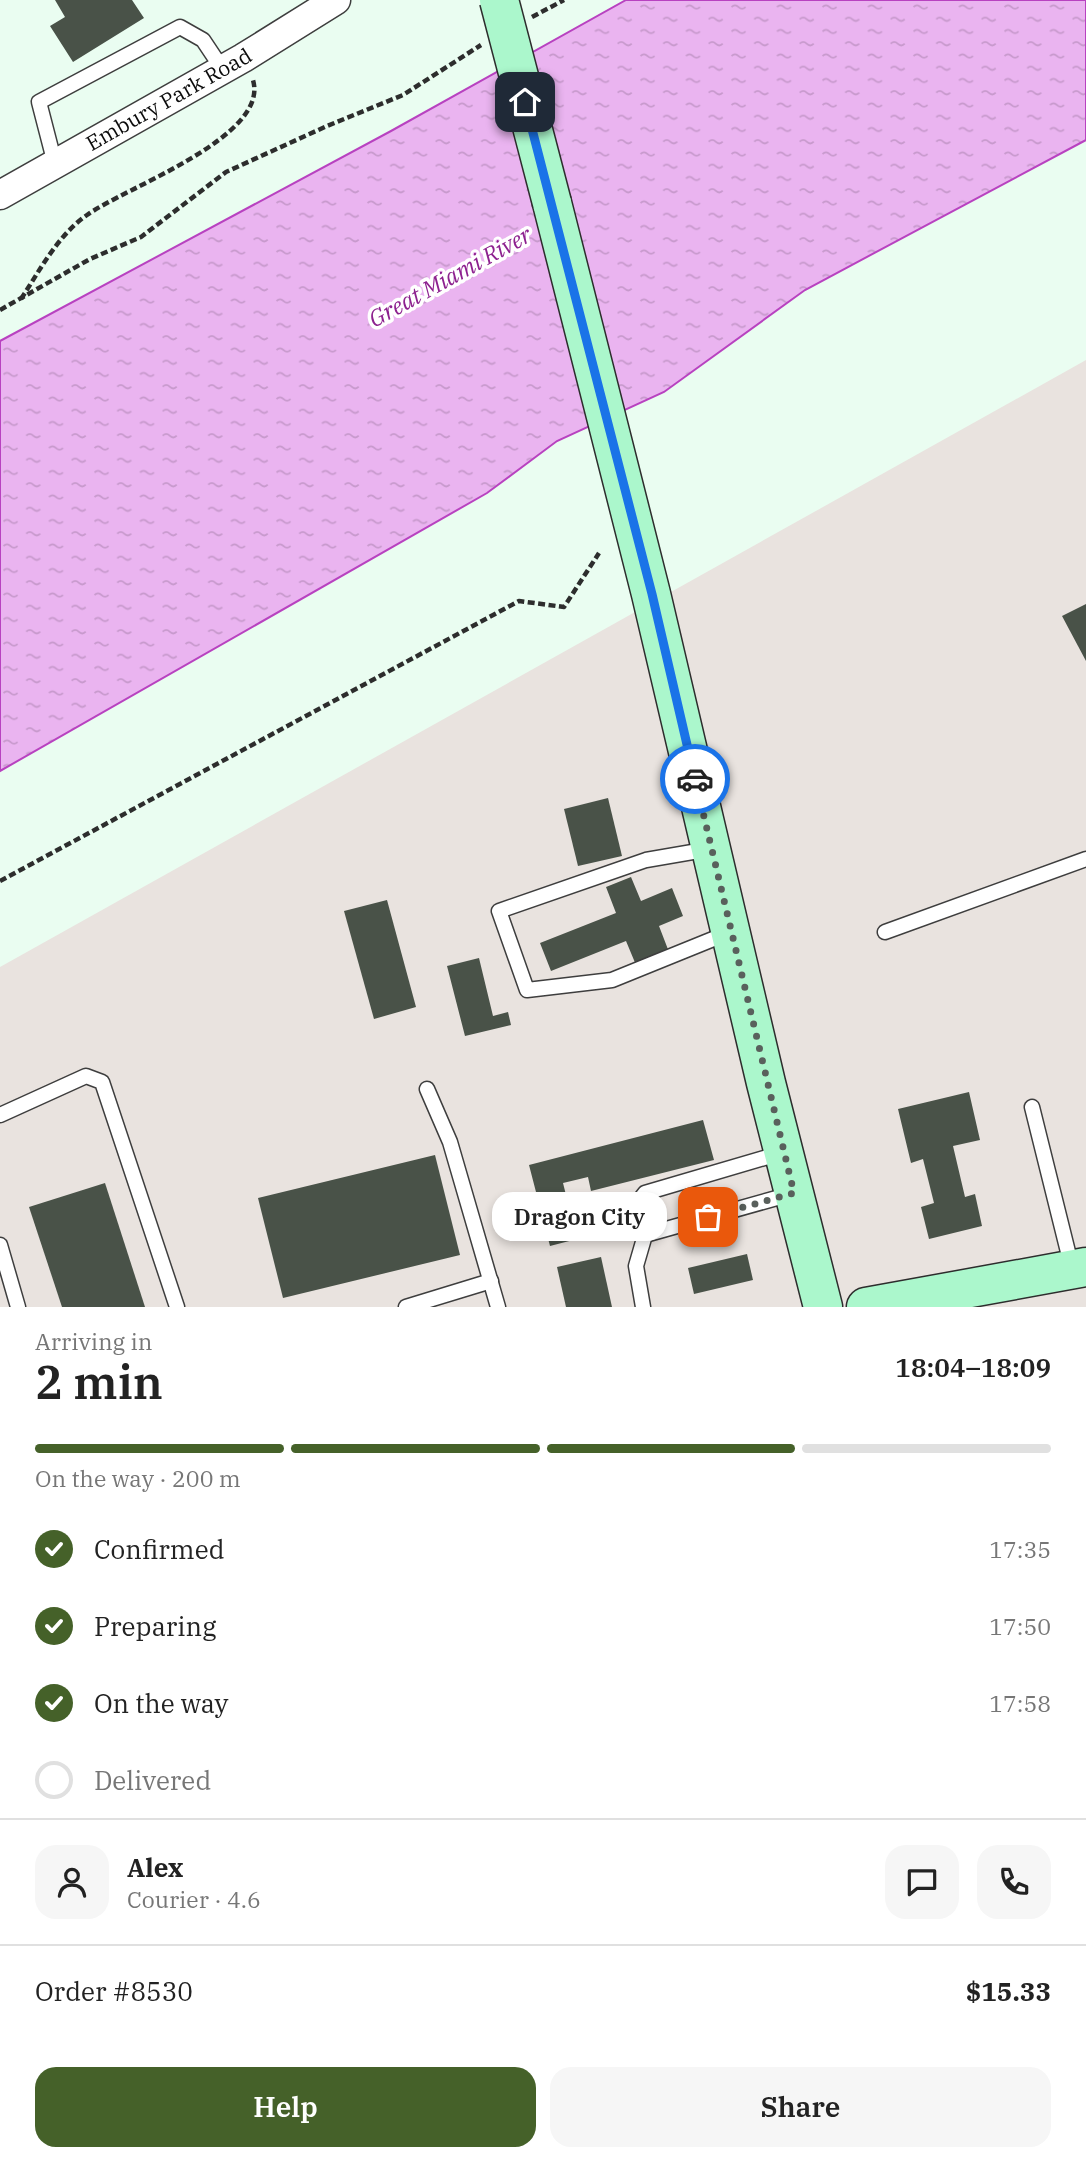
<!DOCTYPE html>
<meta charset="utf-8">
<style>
body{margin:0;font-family:"IBM Plex Serif",serif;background:#f6f6f6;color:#222;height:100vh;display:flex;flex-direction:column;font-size:26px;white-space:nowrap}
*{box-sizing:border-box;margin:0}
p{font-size:23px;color:#767676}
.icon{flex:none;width:38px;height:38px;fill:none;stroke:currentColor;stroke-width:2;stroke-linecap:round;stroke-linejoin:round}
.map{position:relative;height:1307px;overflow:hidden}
.sheet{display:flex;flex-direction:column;background:#fff;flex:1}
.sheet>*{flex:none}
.pin{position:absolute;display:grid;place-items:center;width:60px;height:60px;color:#fff;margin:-30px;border-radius:14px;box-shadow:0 4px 10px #0006}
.courier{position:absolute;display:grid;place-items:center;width:70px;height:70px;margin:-35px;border:5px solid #1a73e8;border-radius:50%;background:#fff;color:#222;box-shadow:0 2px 9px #0007}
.bubble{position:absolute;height:49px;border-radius:21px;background:#fff;box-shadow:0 4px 10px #0003;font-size:23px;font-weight:600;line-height:49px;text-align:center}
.headline em{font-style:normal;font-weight:600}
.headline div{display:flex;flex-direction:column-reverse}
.headline{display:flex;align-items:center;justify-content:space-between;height:119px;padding:0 35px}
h1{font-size:46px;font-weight:600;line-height:52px}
.bar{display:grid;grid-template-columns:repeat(4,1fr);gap:10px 7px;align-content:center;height:84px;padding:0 35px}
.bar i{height:9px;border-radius:5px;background:#e0e0e0}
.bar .on{background:#456129}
.bar p{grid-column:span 4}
.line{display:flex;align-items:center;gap:18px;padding:0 35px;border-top:2px solid #e0e0e0}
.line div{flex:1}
.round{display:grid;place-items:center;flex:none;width:74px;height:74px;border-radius:21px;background:#f6f6f6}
ol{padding:0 35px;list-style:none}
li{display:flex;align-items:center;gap:21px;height:77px}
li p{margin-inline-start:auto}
li .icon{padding:7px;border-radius:50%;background:#456129;color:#fff;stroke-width:4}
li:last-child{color:#767676}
li i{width:38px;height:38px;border:4px solid #e0e0e0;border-radius:50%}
.action{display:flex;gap:14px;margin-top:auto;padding:14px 35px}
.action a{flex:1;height:80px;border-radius:21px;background:#456129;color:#fff;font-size:28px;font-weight:600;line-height:80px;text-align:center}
.action a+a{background:#f6f6f6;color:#222}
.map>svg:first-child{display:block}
.industrial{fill:#e9e3df}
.water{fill:url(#water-ripples);stroke:#b842c0;stroke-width:2}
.building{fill:#495248}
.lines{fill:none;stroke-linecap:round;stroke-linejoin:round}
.service-casing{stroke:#3e3e3e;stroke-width:17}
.minor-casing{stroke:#3e3e3e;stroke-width:31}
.secondary-casing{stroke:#2d2d2d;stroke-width:41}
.path{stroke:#2d2d2d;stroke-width:4.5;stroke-dasharray:7 3.5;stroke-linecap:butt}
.service{stroke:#fff;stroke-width:14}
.minor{stroke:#fff;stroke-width:28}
.secondary{stroke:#abf7cc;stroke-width:38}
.secondary-bridge-casing{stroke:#2d2d2d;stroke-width:41;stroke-linecap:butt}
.secondary-bridge{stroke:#abf7cc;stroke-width:38}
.done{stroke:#59605c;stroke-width:7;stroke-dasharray:0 12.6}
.route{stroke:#1a73e8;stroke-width:9}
.labels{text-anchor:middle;stroke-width:7;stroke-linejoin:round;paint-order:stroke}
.street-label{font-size:21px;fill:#0b0b0b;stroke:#fff}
.water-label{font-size:23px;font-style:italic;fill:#8d218f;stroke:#fff}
</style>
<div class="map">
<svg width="1086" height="1307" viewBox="0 0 1086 1307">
<defs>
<pattern id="water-ripples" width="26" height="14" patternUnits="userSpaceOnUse" patternTransform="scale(1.75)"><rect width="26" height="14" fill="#eab4f0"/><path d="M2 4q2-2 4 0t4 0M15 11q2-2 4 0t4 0" fill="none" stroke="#c799cc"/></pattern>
</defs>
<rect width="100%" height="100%" fill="#eafdf1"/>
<polygon class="industrial" points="1086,360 1086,1307 0,1307 0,967"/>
<polygon class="water" points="626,0 1086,0 1086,140 805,290 664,392 557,441 487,493 0,771 0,341 391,131"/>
<g class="building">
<polygon points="55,0 132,0 144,18 73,62 50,26 65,17"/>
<polygon points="1086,604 1086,661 1062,616"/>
<polygon points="608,798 622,856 578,866 564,809"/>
<polygon points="631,877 641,901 672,888 683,916 659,926 669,952 636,965 626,941 551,971 540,943 616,913 606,887"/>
<polygon points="387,900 416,1007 374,1019 344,911"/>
<polygon points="479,958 493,1016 508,1012 511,1025 465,1036 447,966"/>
<polygon points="969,1092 980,1140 953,1146 965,1197 975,1194 982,1226 929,1239 921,1207 934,1203 923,1159 911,1163 898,1109"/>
<polygon points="703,1120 714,1160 591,1191 588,1177 563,1183 577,1239 550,1246 529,1165"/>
<polygon points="435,1155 460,1255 283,1298 258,1198"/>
<polygon points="105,1183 145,1307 62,1307 29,1207"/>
<polygon points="747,1254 753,1280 694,1294 688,1268"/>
<polygon points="601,1257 612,1307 566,1307 557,1267"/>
</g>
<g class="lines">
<defs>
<g id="service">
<polyline points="55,164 39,102 180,27 203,40 223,70"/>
<polyline points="710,849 646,860 499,911 527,990 612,980 728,933"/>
<polyline points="885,932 1086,859"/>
<polyline points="427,1089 450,1142 498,1307"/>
<polyline points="1032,1107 1072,1268"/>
<polyline points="0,1115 86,1076 102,1082 177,1307"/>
<polyline points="645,1235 638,1202 645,1193 781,1153"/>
<polyline points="0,1245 18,1307"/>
<polyline points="406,1307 491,1281"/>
<polyline points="643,1307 636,1266 645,1235 791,1194"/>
</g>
<g id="minor">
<path id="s1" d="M0 195 243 58 336 0"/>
</g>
<g id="secondary">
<polyline points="552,203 651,594 766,1083 823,1307"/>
<polyline points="866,1307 1086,1267"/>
</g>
</defs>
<use href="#service" class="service-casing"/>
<use href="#minor" class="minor-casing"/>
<use href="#secondary" class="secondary-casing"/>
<g class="path">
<polyline points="532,17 564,0"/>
<path d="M21 299C40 270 58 235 87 215 126 187 270 137 253 80"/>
<polyline points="0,310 90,259 141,237 226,172 327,126 403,95 481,45"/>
<polyline points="0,881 519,601 564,607 599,553"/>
</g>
<use href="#service" class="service"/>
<use href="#minor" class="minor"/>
<use href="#secondary" class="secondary"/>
<defs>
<polyline id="secondary-bridge" points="499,0 552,203"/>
</defs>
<use href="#secondary-bridge" class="secondary-bridge-casing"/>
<use href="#secondary-bridge" class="secondary-bridge"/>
</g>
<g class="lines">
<polyline class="done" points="695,779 794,1193 708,1217"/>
<polyline class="route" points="525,102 652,594 695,779"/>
</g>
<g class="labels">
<g class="street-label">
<text dy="7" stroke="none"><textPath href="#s1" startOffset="194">Embury Park Road</textPath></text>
</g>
<g class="water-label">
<text transform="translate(450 277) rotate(-29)" y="8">Great Miami River</text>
</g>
</g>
</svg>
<div class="pin" style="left:708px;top:1217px;background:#ea580c"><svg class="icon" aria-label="bag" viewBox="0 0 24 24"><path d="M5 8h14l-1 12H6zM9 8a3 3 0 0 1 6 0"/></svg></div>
<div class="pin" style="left:525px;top:102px;background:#1f2937"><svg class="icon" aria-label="home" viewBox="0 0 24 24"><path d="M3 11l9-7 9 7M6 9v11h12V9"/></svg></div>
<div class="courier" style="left:695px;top:779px"><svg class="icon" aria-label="car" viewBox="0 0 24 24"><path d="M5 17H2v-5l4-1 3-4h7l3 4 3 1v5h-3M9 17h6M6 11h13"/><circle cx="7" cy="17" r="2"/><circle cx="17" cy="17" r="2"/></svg></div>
<div class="bubble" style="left:492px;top:1192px;width:175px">Dragon City</div>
</div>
<section class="sheet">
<div class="headline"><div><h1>2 min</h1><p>Arriving in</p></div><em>18:04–18:09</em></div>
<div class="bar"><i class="on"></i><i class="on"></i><i class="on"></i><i></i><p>On the way · 200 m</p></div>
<ol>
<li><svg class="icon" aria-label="check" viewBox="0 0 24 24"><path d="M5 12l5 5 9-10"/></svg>Confirmed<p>17:35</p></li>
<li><svg class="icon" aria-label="check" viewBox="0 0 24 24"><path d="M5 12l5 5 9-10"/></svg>Preparing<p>17:50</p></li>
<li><svg class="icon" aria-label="check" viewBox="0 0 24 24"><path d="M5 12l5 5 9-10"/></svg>On the way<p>17:58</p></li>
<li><i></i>Delivered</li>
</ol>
<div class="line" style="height:126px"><a class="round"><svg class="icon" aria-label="person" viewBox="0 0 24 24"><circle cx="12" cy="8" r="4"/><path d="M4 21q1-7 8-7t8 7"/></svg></a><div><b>Alex</b><p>Courier · 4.6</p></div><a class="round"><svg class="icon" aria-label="chat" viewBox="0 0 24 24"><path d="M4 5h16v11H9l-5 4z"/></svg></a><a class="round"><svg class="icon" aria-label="phone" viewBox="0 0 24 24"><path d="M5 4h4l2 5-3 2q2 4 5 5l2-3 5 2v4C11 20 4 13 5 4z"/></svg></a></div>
<div class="line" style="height:91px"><div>Order #8530</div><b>$15.33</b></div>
<div class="action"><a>Help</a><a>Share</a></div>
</section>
